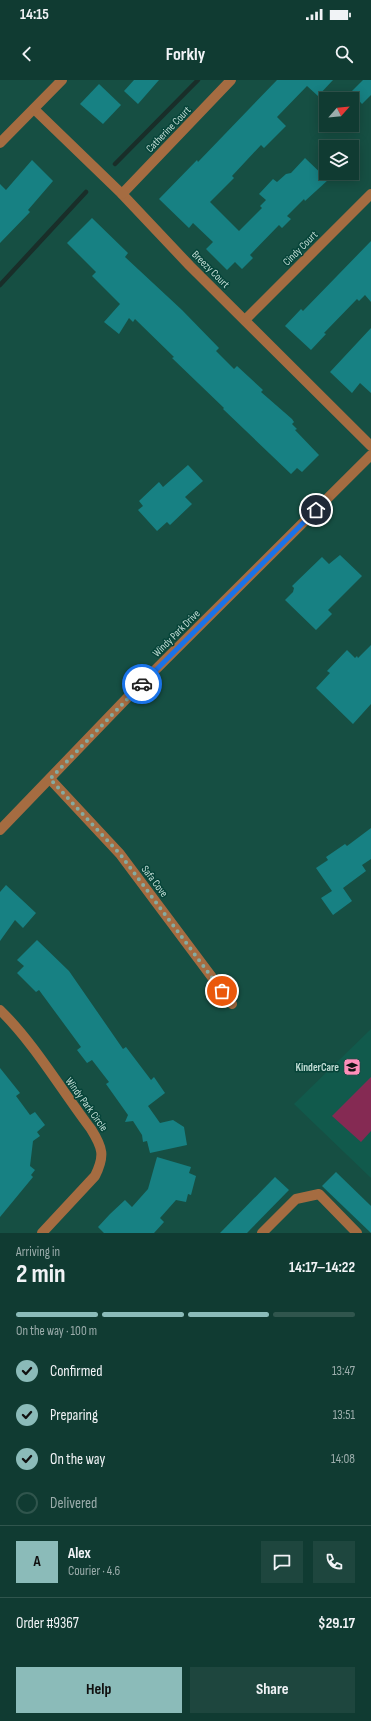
<!DOCTYPE html>
<meta charset="utf-8">
<style>
body{margin:0;font-family:"Sofia Sans Condensed",sans-serif;background:#1e463e;color:#f1f3f6;height:100vh;display:flex;flex-direction:column;font-size:15px;white-space:nowrap}
*{box-sizing:border-box;margin:0}
p{font-size:13px;color:#9cadac}
.icon{flex:none;width:22px;height:22px;fill:none;stroke:currentColor;stroke-width:2;stroke-linecap:round;stroke-linejoin:round}
.map{position:relative;height:1153px;overflow:hidden}
.details{display:flex;flex-direction:column;background:#103b32;flex:1}
.details>*{flex:none}
.needle{width:26px;rotate:63deg}
.tools{position:absolute;left:319px;top:12px;display:grid;gap:8px}
.tools a{display:grid;place-items:center;width:40px;height:40px;border-radius:0px;background:#103b32;box-shadow:0 2px 10px #0003,0 0 0 1px #30554d;font-size:20px}
.pin{position:absolute;display:grid;place-items:center;width:34px;height:34px;color:#fff;margin:-17px;border:2px solid #fff;border-radius:50%;box-shadow:0 1px 4px #0007}
.courier{position:absolute;display:grid;place-items:center;width:40px;height:40px;margin:-20px;border:3px solid #1a73e8;border-radius:50%;background:#fff;color:#222;box-shadow:0 1px 5px #0007}
.summary em{font-style:normal;font-weight:700}
.summary div{display:flex;flex-direction:column-reverse}
.summary{display:flex;align-items:center;justify-content:space-between;height:68px;padding:0 16px}
h1{font-size:26px;font-weight:700;line-height:30px}
.bar{display:grid;grid-template-columns:repeat(4,1fr);gap:6px 4px;align-content:center;height:48px;padding:0 16px}
.bar i{height:5px;border-radius:3px;background:#30554d}
.bar .selected{background:#8bbbb9}
.bar p{grid-column:span 4}
.line{display:flex;align-items:center;gap:10px;padding:0 16px;border-top:1px solid #30554d}
.line div{flex:1}
.round{display:grid;place-items:center;flex:none;width:42px;height:42px;border-radius:0px;background:#1e463e}
ol{padding:0 16px;list-style:none}
li{display:flex;align-items:center;gap:12px;height:44px}
li p{margin-inline-start:auto}
li .icon{padding:4px;border-radius:50%;background:#8bbbb9;color:#111;stroke-width:4}
li:last-child{color:#9cadac}
li i{width:22px;height:22px;border:2px solid #30554d;border-radius:50%}
.action{display:flex;gap:8px;margin-top:auto;padding:8px 16px}
.action a{flex:1;height:46px;border-radius:0px;background:#8bbbb9;color:#111;font-size:16px;font-weight:700;line-height:46px;text-align:center}
.action a+a{background:#1e463e;color:#f1f3f6}
.status{display:flex;justify-content:space-between;align-items:center;height:28px;padding:0 20px;background:#103b32;direction:ltr}
.status svg{height:11px;fill:currentColor}
header{display:flex;justify-content:space-between;align-items:center;height:52px;padding:0 16px;background:#103b32;font-size:18px;font-weight:700}
.map>svg:first-child{display:block}
.built{fill:#115a4c}
.green{fill:#852a53}
.lines{fill:none;stroke-linecap:round;stroke-linejoin:round}
.stream{stroke:#192e29;stroke-width:4.5}
.building{fill:#178183}
.minor{stroke:#a56c41;stroke-width:10}
.done{stroke:#85aba1;stroke-width:4;stroke-dasharray:0 7.2}
.route{stroke:#1a73e8;stroke-width:5}
.labels{text-anchor:middle;stroke-width:3;stroke-linejoin:round;paint-order:stroke}
.street-label{font-size:11px;fill:#c1dcd4;stroke:#064439}
.poi-label{font-size:11px;font-weight:bold;fill:#c1dcd4;stroke:#064439;text-anchor:end}
</style>
<div class="status"><b>14:15</b><svg viewBox="0 0 49 12"><path d="M0 12V9h3v3zM5 12V6h3v6zM10 12V3h3v9zM15 12V0h3v12zM26 1h20v11H26zM47 4h2v5h-2z"/></svg></div>
<header><svg class="icon" aria-label="back" viewBox="0 0 24 24"><path d="M15 5l-7 7 7 7"/></svg>Forkly<svg class="icon" aria-label="search" viewBox="0 0 24 24"><circle cx="10" cy="10" r="6"/><path d="M15 15l6 6"/></svg></header>
<div class="map">
<svg width="371" height="1153" viewBox="0 0 371 1153">
<rect width="100%" height="100%" fill="#164f43"/>
<polygon class="built" points="371,949 371,1098 294,1024"/>
<polygon class="green" points="371,997 371,1051 361,1062 332,1036"/>
<g class="lines">
<g class="stream">
<polyline points="115,84 198,0"/>
<polyline points="0,205 86,112"/>
</g>
</g>
<g class="building">
<polygon points="134,0 159,0 138,24 124,11"/>
<polygon points="277,0 333,0 318,16 307,6 277,37 286,46 264,68 261,65 232,96 234,98 210,122 239,151 262,128 260,126 266,120 259,114 273,99 277,102 286,94 291,93 305,78 328,100 305,121 304,119 287,136 291,139 282,148 279,145 250,175 253,178 242,189 235,182 227,190 206,169 213,162 193,143 189,148 159,119 197,80 198,82"/>
<polygon points="363,0 371,0 371,15 362,24 351,12"/>
<polygon points="99,4 121,25 103,44 80,24"/>
<polygon points="32,80 53,101 28,130 30,132 0,163 0,104 6,110"/>
<polygon points="92,138 128,173 125,177 182,230 219,268 216,271 234,289 237,286 263,310 261,312 292,339 294,342 292,344 297,349 295,350 319,375 302,392 297,388 291,394 223,329 224,328 172,278 174,277 135,239 133,242 129,238 119,254 104,242 120,224 92,196 96,192 67,163"/>
<polygon points="371,161 371,222 365,215 359,221 357,219 324,253 326,254 311,270 285,246 301,229 303,231"/>
<polygon points="371,248 371,313 360,303 352,313 330,292"/>
<polygon points="188,385 203,401 185,417 192,424 170,445 167,442 157,451 138,430 143,426 139,421 159,402 163,407"/>
<polygon points="340,475 362,496 328,530 332,534 316,550 285,520 293,512 294,508 292,506 322,477 329,484"/>
<polygon points="371,565 371,624 353,644 316,608 330,593 327,591 347,570 355,578 357,576 358,578"/>
<polygon points="371,748 371,779 362,785 366,791 343,808 352,821 333,835 321,818 332,811 316,788 328,780 326,777 345,764 347,766"/>
<polygon points="6,805 36,833 23,848 15,840 0,861 0,812"/>
<polygon points="37,860 69,891 123,969 126,967 151,1000 154,997 165,1013 148,1026 160,1043 173,1040 184,1047 187,1065 150,1073 147,1061 143,1062 142,1055 133,1041 125,1042 128,1035 106,1004 109,1002 92,980 87,983 77,970 81,967 39,910 36,912 17,893 24,886 17,880"/>
<polygon points="0,988 20,1013 16,1016 30,1035 35,1032 45,1045 37,1052 40,1056 33,1061 30,1086 35,1090 31,1095 33,1097 0,1137"/>
<polygon points="157,1077 191,1087 189,1093 196,1096 191,1115 188,1114 186,1122 176,1120 160,1138 164,1142 154,1153 104,1153 98,1147 110,1134 125,1120 132,1127 148,1109"/>
<polygon points="336,1092 371,1126 371,1153 322,1106"/>
<polygon points="275,1097 289,1110 247,1153 220,1153"/>
</g>
<g class="lines">
<g class="minor">
<polyline points="34,29 122,114 190,186 371,366"/>
<polyline points="0,63 62,0"/>
<polyline points="122,114 231,0"/>
<polyline points="245,240 371,114"/>
<polyline points="50,699 120,774 232,924"/>
<polyline points="0,750 129,616 371,375"/>
<path d="M0 930C34 963 62 1011 91 1049 103 1068 105 1076 95 1096L42 1153"/>
<polyline points="262,1153 296,1119 319,1114 357,1153"/>
</g>
</g>
<g class="lines">
<polyline class="done" points="142,604 50,699 120,774 222,911"/>
<polyline class="route" points="142,604 316,430"/>
</g>
<defs>
<symbol id="school-square" viewBox="-11 -11 22 22"><rect x="-9" y="-9" width="18" height="18" rx="4" fill="#ff8eba" stroke="#064439"/><path d="M0-5L7-2L0 1L-7-2ZM-4 1L0 2.5L4 1V4Q0 6-4 4Z" fill="#111"/></symbol>
</defs>
<g fill-rule="evenodd">
<use href="#school-square" x="342" y="977" width="20" height="20"/>
</g>
<g class="labels">
<g class="street-label">
<text transform="translate(168 49) rotate(-46)" y="4">Catherine Court</text>
<text transform="translate(300 168) rotate(-45)" y="4">Cindy Court</text>
<text transform="translate(211 189) rotate(45)" y="4">Breezy Court</text>
<text transform="translate(176 553) rotate(-45)" y="4">Windy Park Drive</text>
<text transform="translate(155 801) rotate(53)" y="4">Safa Cove</text>
<text transform="translate(87 1024) rotate(54)" y="4">Windy Park Circle</text>
</g>
<g class="poi-label">
<text x="339" y="991">KinderCare</text>
</g>
</g>
</svg>
<div class="tools">
<a><svg class="needle" viewBox="-14 -14 28 28"><path d="M0-13l5 13h-10z" fill="#e53935"/><path d="M0 13l5-13h-10z" fill="#9cadac"/></svg></a>
<a><svg class="icon" aria-label="layers" viewBox="0 0 24 24"><path d="M12 4l9 5-9 5-9-5zM3 14l9 5 9-5"/></svg></a>
</div>
<div class="pin" style="left:222px;top:911px;background:#ea580c"><svg class="icon" aria-label="bag" viewBox="0 0 24 24"><path d="M5 8h14l-1 12H6zM9 8a3 3 0 0 1 6 0"/></svg></div>
<div class="pin" style="left:316px;top:430px;background:#1f2937"><svg class="icon" aria-label="home" viewBox="0 0 24 24"><path d="M3 11l9-7 9 7M6 9v11h12V9"/></svg></div>
<div class="courier" style="left:142px;top:604px"><svg class="icon" aria-label="car" viewBox="0 0 24 24"><path d="M5 17H2v-5l4-1 3-4h7l3 4 3 1v5h-3M9 17h6M6 11h13"/><circle cx="7" cy="17" r="2"/><circle cx="17" cy="17" r="2"/></svg></div>
</div>
<section class="details">
<div class="summary"><div><h1>2 min</h1><p>Arriving in</p></div><em>14:17–14:22</em></div>
<div class="bar"><i class="selected"></i><i class="selected"></i><i class="selected"></i><i></i><p>On the way · 100 m</p></div>
<ol>
<li><svg class="icon" aria-label="check" viewBox="0 0 24 24"><path d="M5 12l5 5 9-10"/></svg>Confirmed<p>13:47</p></li>
<li><svg class="icon" aria-label="check" viewBox="0 0 24 24"><path d="M5 12l5 5 9-10"/></svg>Preparing<p>13:51</p></li>
<li><svg class="icon" aria-label="check" viewBox="0 0 24 24"><path d="M5 12l5 5 9-10"/></svg>On the way<p>14:08</p></li>
<li><i></i>Delivered</li>
</ol>
<div class="line" style="height:72px"><b class="round" style="background:#8bbbb9;color:#111">A</b><div><b>Alex</b><p>Courier · 4.6</p></div><a class="round"><svg class="icon" aria-label="chat" viewBox="0 0 24 24"><path d="M4 5h16v11H9l-5 4z"/></svg></a><a class="round"><svg class="icon" aria-label="phone" viewBox="0 0 24 24"><path d="M5 4h4l2 5-3 2q2 4 5 5l2-3 5 2v4C11 20 4 13 5 4z"/></svg></a></div>
<div class="line" style="height:52px"><div>Order #9367</div><b>$29.17</b></div>
<div class="action"><a>Help</a><a>Share</a></div>
</section>
